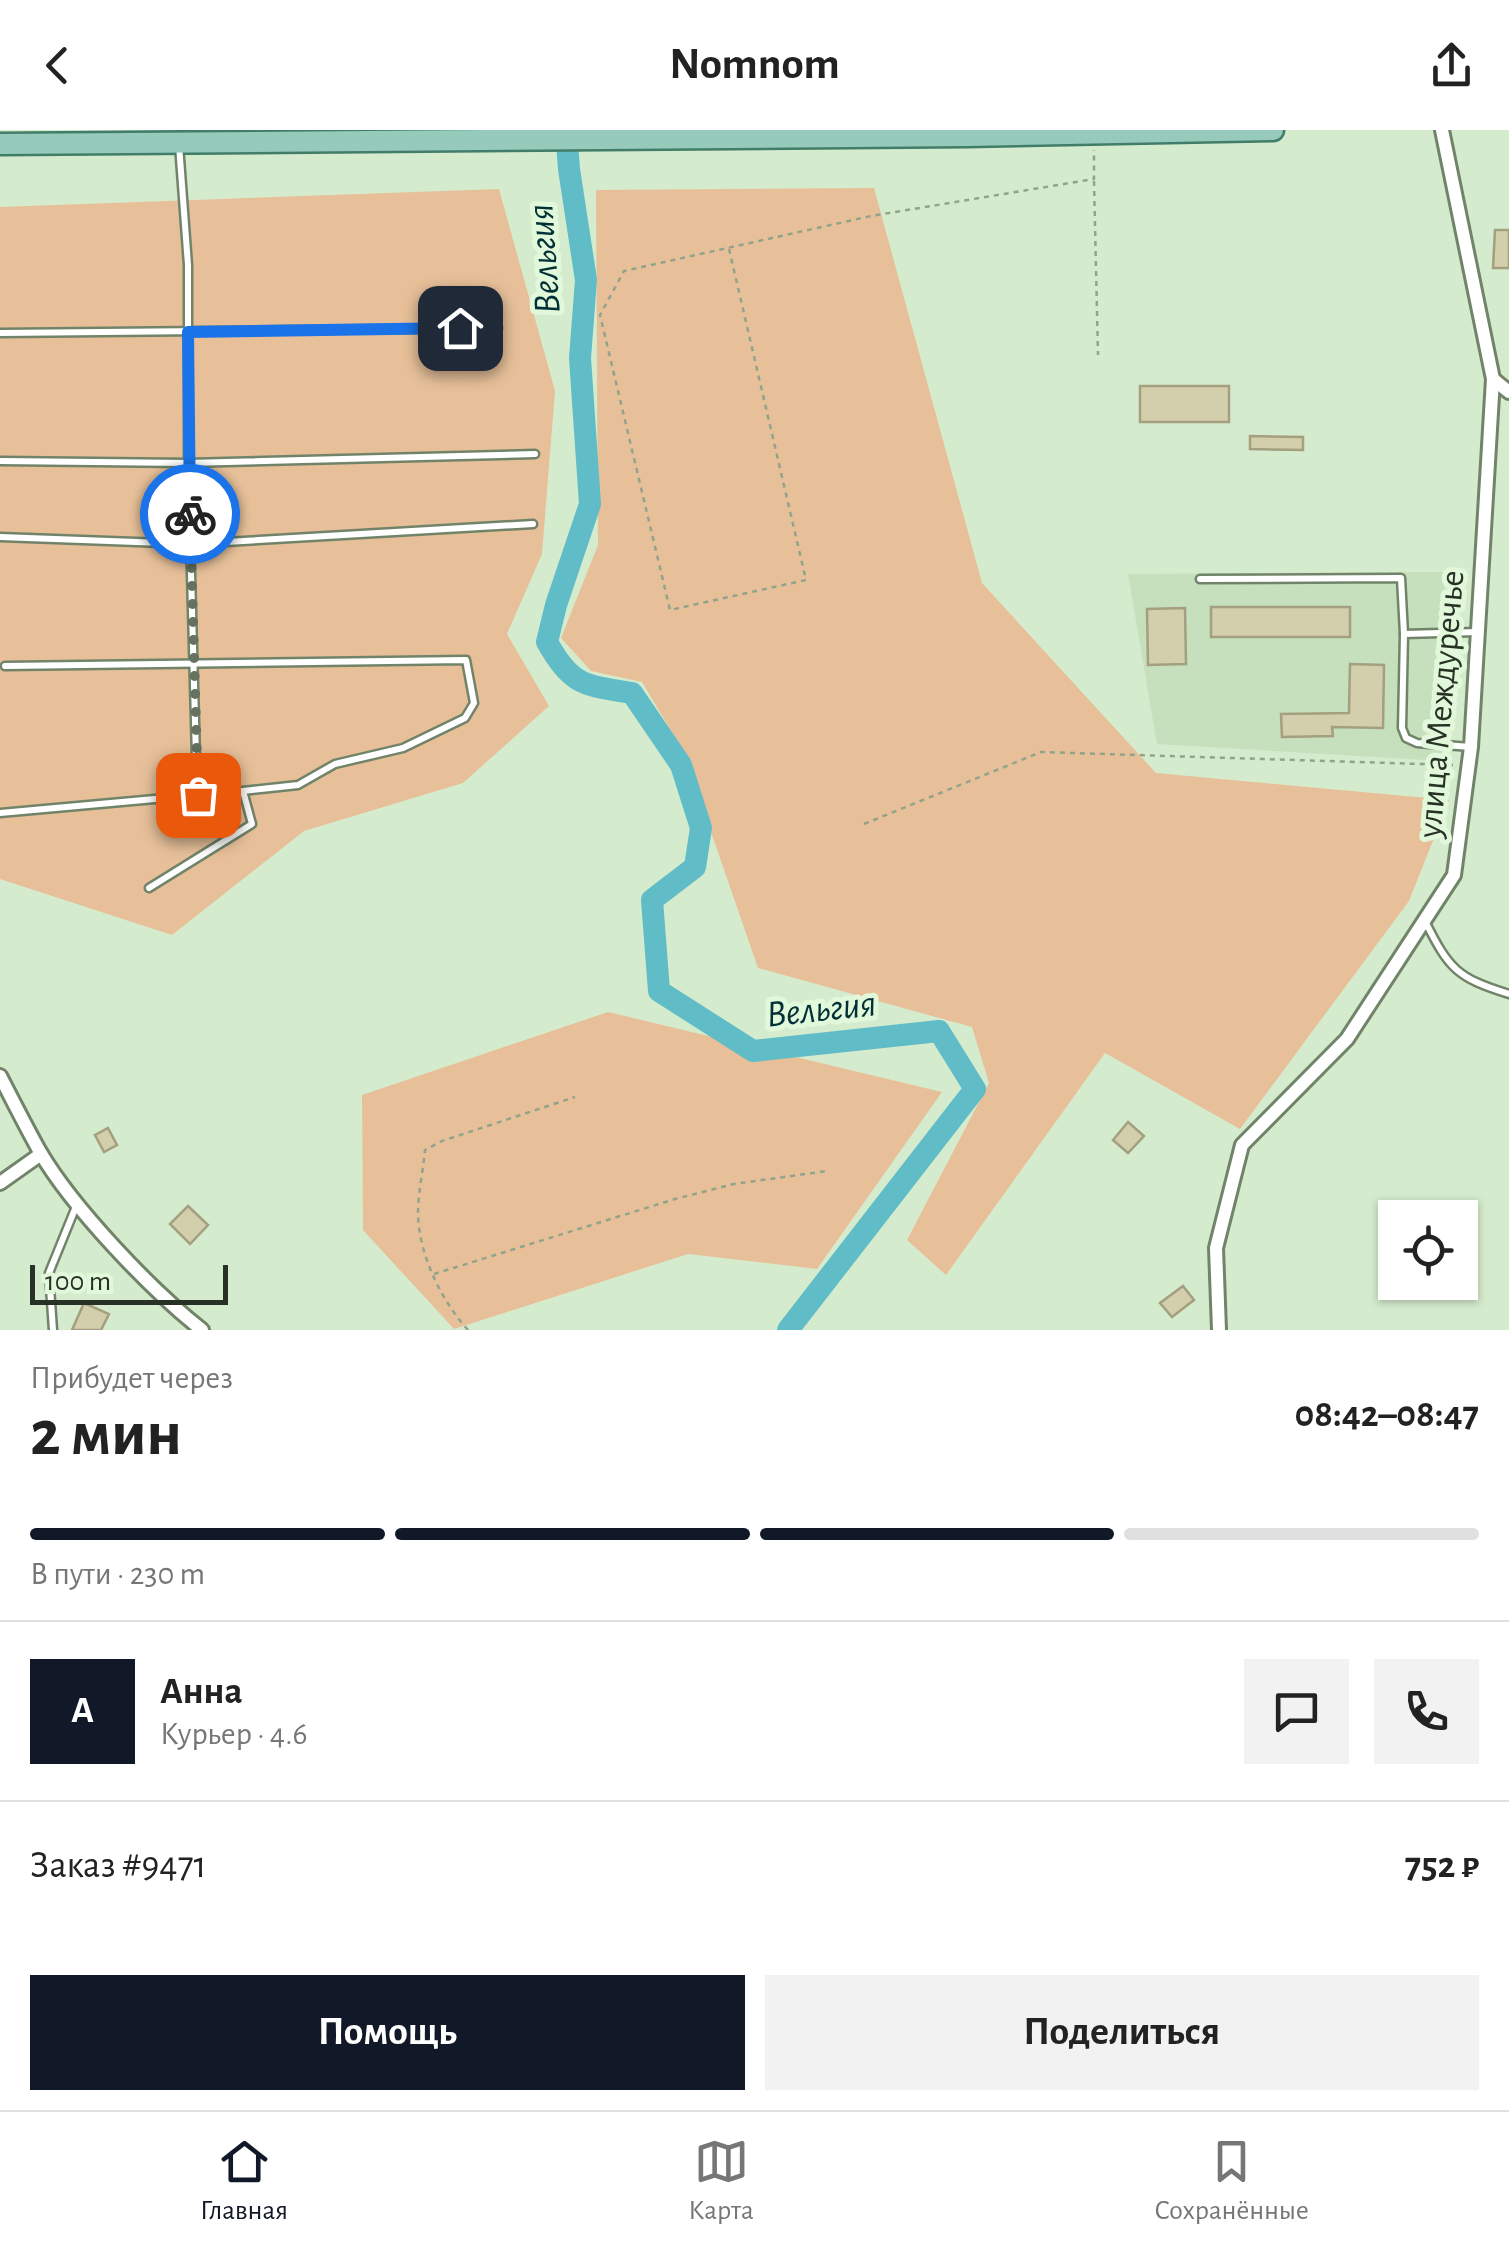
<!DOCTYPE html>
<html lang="ru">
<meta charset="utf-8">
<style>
body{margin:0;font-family:"Alegreya Sans",sans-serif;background:#f2f2f2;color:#222;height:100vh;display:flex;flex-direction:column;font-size:38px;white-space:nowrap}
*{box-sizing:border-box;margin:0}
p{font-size:32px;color:#767676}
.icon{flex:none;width:55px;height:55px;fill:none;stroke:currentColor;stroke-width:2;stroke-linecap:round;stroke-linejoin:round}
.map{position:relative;height:1200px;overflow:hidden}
.sheet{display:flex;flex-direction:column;background:#fff;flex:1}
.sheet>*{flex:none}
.fabs{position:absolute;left:1378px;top:1070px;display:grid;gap:20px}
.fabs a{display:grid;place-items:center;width:100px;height:100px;border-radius:0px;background:#fff;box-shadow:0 2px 8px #0004;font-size:50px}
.scale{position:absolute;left:30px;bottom:25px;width:198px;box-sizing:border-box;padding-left:10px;border:5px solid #283125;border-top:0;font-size:28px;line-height:35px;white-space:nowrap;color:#283125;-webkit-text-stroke:8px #e2f8da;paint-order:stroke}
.pin{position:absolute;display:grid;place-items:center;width:85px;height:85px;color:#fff;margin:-42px;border-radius:20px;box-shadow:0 5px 15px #0006}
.courier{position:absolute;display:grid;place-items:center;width:100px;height:100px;margin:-50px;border:8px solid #1a73e8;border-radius:50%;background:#fff;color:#222;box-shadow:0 2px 12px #0007}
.summary em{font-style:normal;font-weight:700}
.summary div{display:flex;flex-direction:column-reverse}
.summary{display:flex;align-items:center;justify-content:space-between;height:170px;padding:0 30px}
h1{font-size:65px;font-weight:700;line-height:75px}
.bar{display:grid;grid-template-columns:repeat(4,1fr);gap:15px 10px;align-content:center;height:120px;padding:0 30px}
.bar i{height:12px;border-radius:8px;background:#e0e0e0}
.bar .active{background:#111827}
.bar p{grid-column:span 4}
.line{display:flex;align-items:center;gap:25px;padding:0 30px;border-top:2px solid #e0e0e0}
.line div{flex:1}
.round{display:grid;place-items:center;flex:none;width:105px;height:105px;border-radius:0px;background:#f2f2f2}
.primary-button{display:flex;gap:20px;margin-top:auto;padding:20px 30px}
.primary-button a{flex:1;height:115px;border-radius:0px;background:#111827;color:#fff;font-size:40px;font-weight:700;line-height:115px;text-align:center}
.primary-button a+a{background:#f2f2f2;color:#222}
header{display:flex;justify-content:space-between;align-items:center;height:130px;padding:0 30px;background:#fff;font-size:45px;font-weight:700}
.dock{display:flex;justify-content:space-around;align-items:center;height:140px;border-top:2px solid #e0e0e0;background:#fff;font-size:28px;color:#767676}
.dock a{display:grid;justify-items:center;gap:5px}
.dock .active{color:#111827}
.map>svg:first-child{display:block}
.built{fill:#c6dfbc}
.green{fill:#e7c099}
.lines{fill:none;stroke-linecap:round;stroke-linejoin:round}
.river{stroke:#60bcc7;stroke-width:22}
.building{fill:#d3cfad;stroke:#a39f7f;stroke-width:2.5}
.lane-casing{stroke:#718469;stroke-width:11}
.street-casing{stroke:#718469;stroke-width:18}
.primary-casing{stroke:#427d69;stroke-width:25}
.path{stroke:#92a38c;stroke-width:2.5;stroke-dasharray:5 5;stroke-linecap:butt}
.lane{stroke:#fff;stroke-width:6}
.street{stroke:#fff;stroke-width:12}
.primary{stroke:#96cabb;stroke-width:20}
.done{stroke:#657260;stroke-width:10;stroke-dasharray:0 18}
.route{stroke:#1a73e8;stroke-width:12}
.labels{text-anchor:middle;stroke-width:10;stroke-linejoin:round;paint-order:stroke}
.street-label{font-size:35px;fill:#283125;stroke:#e2f8da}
.water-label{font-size:38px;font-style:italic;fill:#023036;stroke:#e2f8da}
</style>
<header><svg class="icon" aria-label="back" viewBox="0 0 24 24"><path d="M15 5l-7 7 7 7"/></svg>Nomnom<svg class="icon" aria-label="share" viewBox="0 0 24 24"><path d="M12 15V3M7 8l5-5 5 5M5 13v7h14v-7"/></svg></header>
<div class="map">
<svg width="1509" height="1200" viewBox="0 0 1509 1200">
<rect width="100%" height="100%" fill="#d5ebcd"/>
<polygon class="built" points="1444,442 1443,631 1157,614 1128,444"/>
<g class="green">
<polygon points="874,58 982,453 1156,643 1449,670 1409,771 1240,999 1105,923 946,1145 907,1110 989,953 972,897 758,838 683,621 642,552 591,541 561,508 598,415 596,60"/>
<polygon points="499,59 555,261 542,424 507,504 549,576 463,653 304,701 172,805 0,749 0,77"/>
<polygon points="608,882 942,962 817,1139 688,1124 454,1199 363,1100 362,965"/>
</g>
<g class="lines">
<path class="river" d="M566 0 569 39 586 150 580 228 590 374 556 475 547 512C572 557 585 555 632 563L681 635 701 698 695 737 652 770 659 861 753 921 939 901 975 959 788 1200"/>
</g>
<g class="building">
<polygon points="1495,100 1509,100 1509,138 1493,138"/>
<rect x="1140" y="256" width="89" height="36"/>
<polygon points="1250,306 1303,307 1303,320 1250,319"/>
<rect x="1211" y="477" width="139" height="30"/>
<polygon points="1185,478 1186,534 1148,535 1147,479"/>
<polygon points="1350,534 1384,535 1383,598 1332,597 1333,606 1282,607 1281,584 1349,583"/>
<polygon points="1128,992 1144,1006 1128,1023 1113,1010"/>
<polygon points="108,998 117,1015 104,1022 95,1005"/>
<polygon points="188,1076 208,1095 190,1114 170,1094"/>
<polygon points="1183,1156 1194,1170 1172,1187 1160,1173"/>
<polygon points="84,1173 109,1184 101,1200 72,1200"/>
</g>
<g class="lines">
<defs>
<g id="lane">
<polyline points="179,15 188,135 188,333 197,665"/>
<polyline points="0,203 498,198"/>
<polyline points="0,331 188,333 535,324"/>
<polyline points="0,407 191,414 533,394"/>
<polyline points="1200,449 1401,448 1404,504"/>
<polyline points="5,536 466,530 474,573 465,588 403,618 335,634 298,655 243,661"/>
<polyline points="1471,617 1417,613 1406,608 1402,598 1404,504 1477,502"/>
<polyline points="0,683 243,661 252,694 149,758"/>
<path d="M1425 791C1449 839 1457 848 1509 864"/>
<polyline points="53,1200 49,1143 77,1074"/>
</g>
<g id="street">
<polyline points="1493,249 1509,262"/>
<path d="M0 946C13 971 26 997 40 1022 73 1078 150 1159 202 1200"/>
<polyline points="0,1053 41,1024"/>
<polyline points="1219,1200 1216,1118 1242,1015 1347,909 1454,745 1471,617 1493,249 1442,0"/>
</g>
<polyline id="primary" points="0,14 967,6 1273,0"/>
</defs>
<use href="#lane" class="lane-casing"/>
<use href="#street" class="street-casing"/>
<use href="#primary" class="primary-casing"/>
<g class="path">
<polyline points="1094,51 1098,225"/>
<polyline points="729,119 806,450 670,480 600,185 624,141 871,86 1094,49 1094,20"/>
<polyline points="864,694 1041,622 1453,635"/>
<polyline points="434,1144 675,1069 734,1054 827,1041"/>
<path d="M468 1200C441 1170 419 1125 418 1084 418 1063 423 1041 425 1020L442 1011 575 967"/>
</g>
<use href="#lane" class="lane"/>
<use href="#street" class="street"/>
<use href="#primary" class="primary"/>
</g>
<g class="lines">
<polyline class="done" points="190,384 198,665"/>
<polyline class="route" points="190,384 188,202 460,198"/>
</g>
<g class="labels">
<g class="street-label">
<text transform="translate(1440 574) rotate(-85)" y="12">улица Междуречье</text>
</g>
<g class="water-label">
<text transform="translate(543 129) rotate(-94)" y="13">Вельгия</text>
<text transform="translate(821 878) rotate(-6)" y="13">Вельгия</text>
</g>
</g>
</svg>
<div class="fabs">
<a><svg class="icon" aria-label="locate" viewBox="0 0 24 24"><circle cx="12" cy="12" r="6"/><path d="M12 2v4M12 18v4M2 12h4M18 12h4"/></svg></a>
</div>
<div class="scale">100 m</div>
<div class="pin" style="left:198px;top:665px;background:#ea580c"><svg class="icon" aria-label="bag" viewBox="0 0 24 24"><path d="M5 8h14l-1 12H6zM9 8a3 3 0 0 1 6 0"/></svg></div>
<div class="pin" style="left:460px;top:198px;background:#1f2937"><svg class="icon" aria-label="home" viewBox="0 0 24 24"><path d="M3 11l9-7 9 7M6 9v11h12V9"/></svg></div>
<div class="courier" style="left:190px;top:384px"><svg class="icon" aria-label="bike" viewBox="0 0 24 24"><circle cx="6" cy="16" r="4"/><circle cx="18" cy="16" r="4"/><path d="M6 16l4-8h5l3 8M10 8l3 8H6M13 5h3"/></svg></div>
</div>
<section class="sheet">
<div class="summary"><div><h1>2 мин</h1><p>Прибудет через</p></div><em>08:42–08:47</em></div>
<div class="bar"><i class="active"></i><i class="active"></i><i class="active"></i><i></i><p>В пути · 230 m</p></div>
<div class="line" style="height:180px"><b class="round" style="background:#111827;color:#fff">А</b><div><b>Анна</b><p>Курьер · 4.6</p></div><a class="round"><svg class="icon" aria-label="chat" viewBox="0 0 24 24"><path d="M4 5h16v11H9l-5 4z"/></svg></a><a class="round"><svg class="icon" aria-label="phone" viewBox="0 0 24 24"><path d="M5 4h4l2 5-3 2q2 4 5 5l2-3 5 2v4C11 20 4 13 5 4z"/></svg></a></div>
<div class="line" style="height:130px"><div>Заказ #9471</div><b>752 ₽</b></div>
<div class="primary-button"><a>Помощь</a><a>Поделиться</a></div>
</section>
<nav class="dock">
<a class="active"><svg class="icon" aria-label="home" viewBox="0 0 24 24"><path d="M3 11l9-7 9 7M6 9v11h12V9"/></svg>Главная</a>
<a><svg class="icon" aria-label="map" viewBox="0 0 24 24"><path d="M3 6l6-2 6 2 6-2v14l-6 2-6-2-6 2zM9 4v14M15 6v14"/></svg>Карта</a>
<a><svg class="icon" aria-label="saved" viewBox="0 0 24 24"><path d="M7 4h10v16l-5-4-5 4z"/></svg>Сохранённые</a>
</nav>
